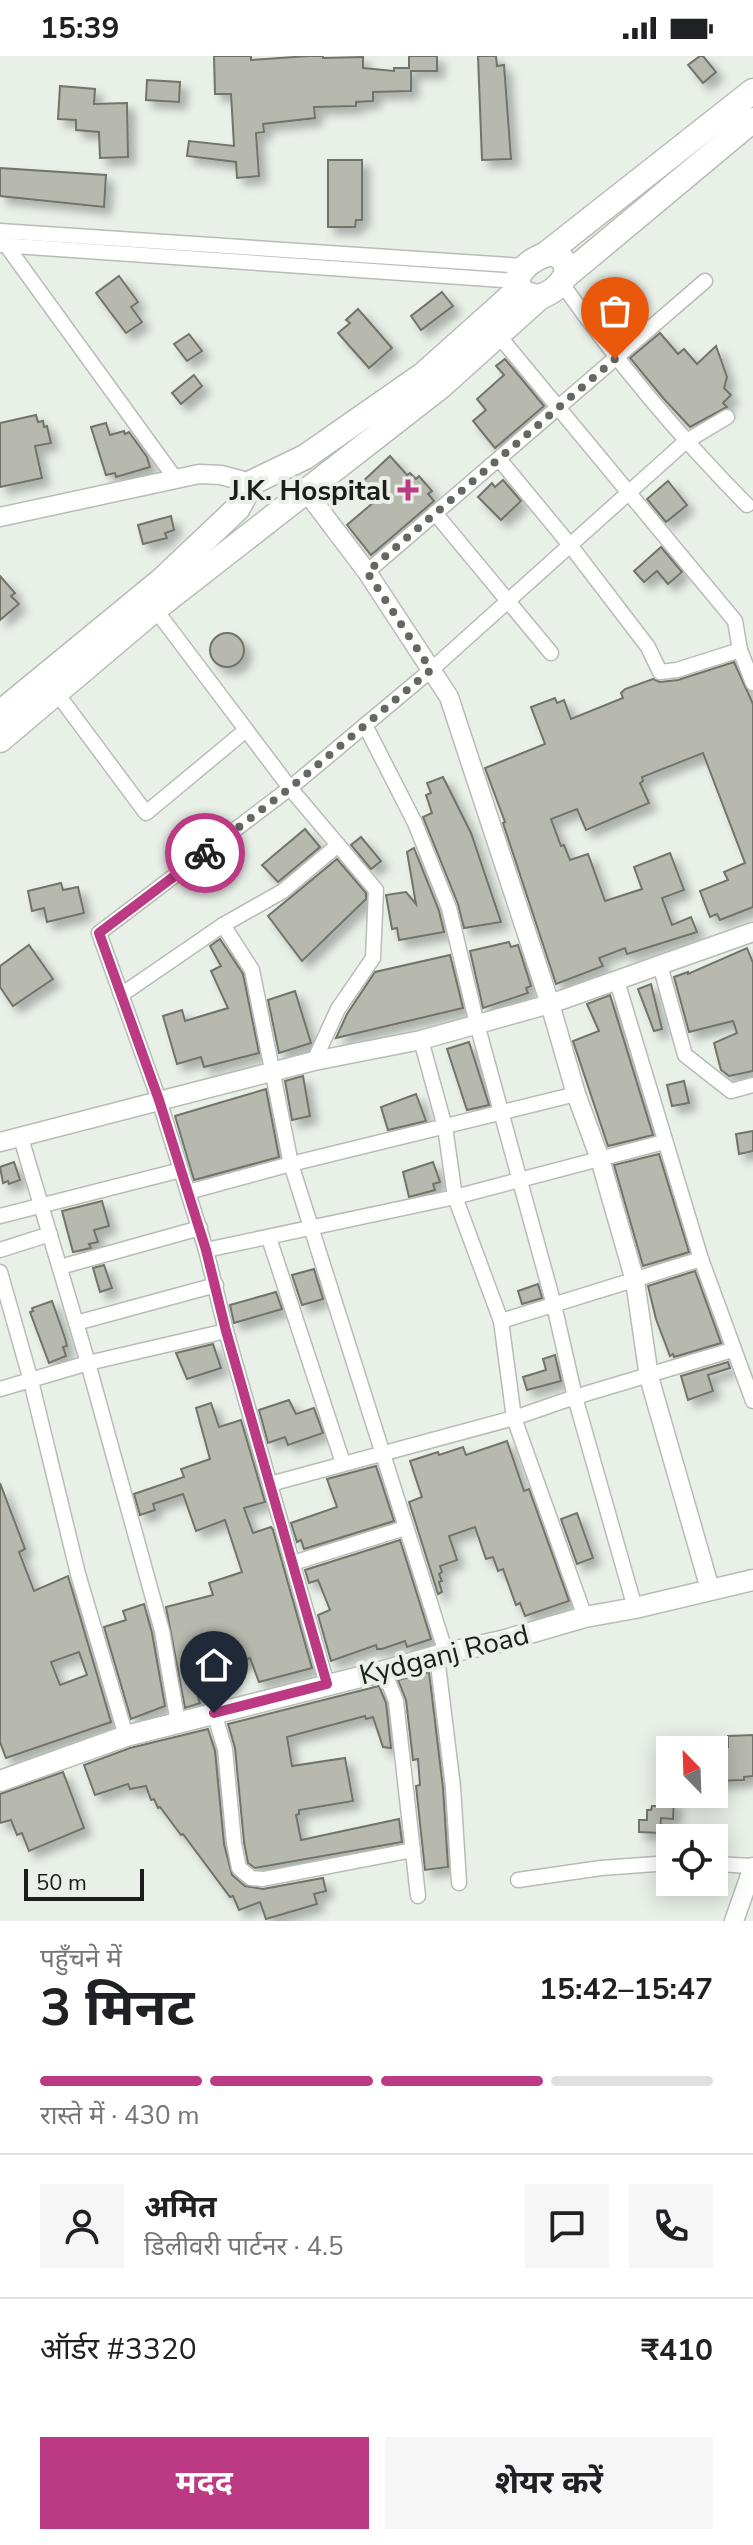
<!DOCTYPE html>
<html lang="hi">
<meta charset="utf-8">
<style>
body{margin:0;font-family:"Nunito Sans","Noto Sans Devanagari",sans-serif;background:#f6f6f6;color:#202124;height:100vh;display:flex;flex-direction:column;font-size:30px;white-space:nowrap}
*{box-sizing:border-box;margin:0}
p{font-size:26px;color:#757577}
.icon{flex:none;width:44px;height:44px;fill:none;stroke:currentColor;stroke-width:2;stroke-linecap:round;stroke-linejoin:round}
.map{position:relative;height:1865px;overflow:hidden}
.panel{display:flex;flex-direction:column;background:#fff;flex:1}
.panel>*{flex:none}
.needle{width:52px;rotate:337deg}
.tools{position:absolute;left:656px;top:1680px;display:grid;gap:16px}
.tools a{display:grid;place-items:center;width:72px;height:72px;border-radius:0px;background:#fff;box-shadow:0 4px 20px #0003;font-size:40px}
.scale{position:absolute;left:24px;bottom:20px;width:120px;box-sizing:border-box;padding-left:8px;border:4px solid #1b1e1b;border-top:0;font-size:22px;line-height:28px;white-space:nowrap;color:#1b1e1b;-webkit-text-stroke:6px #e9f0e8;paint-order:stroke}
.pin{position:absolute;display:grid;place-items:center;width:68px;height:68px;color:#fff;margin:-82px -34px;border-radius:50% 50% 50% 0;rotate:-45deg;box-shadow:0 0 8px #0007}
.pin .icon{rotate:45deg}
.courier{position:absolute;display:grid;place-items:center;width:80px;height:80px;margin:-40px;border:6px solid #bc3a83;border-radius:50%;background:#fff;color:#222;box-shadow:0 2px 10px #0007}
.head em{font-style:normal;font-weight:700}
.head div{display:flex;flex-direction:column-reverse}
.head{display:flex;align-items:center;justify-content:space-between;height:136px;padding:0 40px}
h1{font-size:52px;font-weight:700;line-height:60px}
.bar{display:grid;grid-template-columns:repeat(4,1fr);gap:12px 8px;align-content:center;height:96px;padding:0 40px}
.bar i{height:10px;border-radius:6px;background:#e0e0e0}
.bar .active{background:#bc3a83}
.bar p{grid-column:span 4}
.line{display:flex;align-items:center;gap:20px;padding:0 40px;border-top:2px solid #e0e0e0}
.line div{flex:1}
.round{display:grid;place-items:center;flex:none;width:84px;height:84px;border-radius:0px;background:#f6f6f6}
.action{display:flex;gap:16px;margin-top:auto;padding:16px 40px}
.action a{flex:1;height:92px;border-radius:0px;background:#bc3a83;color:#fff;font-size:32px;font-weight:700;line-height:92px;text-align:center}
.action a+a{background:#f6f6f6;color:#202124}
.status{display:flex;justify-content:space-between;align-items:center;height:56px;padding:0 40px;background:#fff;direction:ltr}
.status svg{height:22px;fill:currentColor}
.map>svg:first-child{display:block}
.building{fill:#b7b8ae;stroke:#72736a;stroke-width:2;fill-rule:evenodd;filter:url(#shadow)}
.lines{fill:none;stroke-linecap:round;stroke-linejoin:round}
.minor-casing{stroke:#b6bdb5;stroke-width:17}
.tertiary-casing{stroke:#b6bdb5;stroke-width:21}
.secondary-casing{stroke:#b6bdb5;stroke-width:23}
.primary-casing{stroke:#b6bdb5;stroke-width:27}
.minor{stroke:#fff;stroke-width:14}
.tertiary{stroke:#fff;stroke-width:18}
.secondary{stroke:#fff;stroke-width:20}
.primary{stroke:#fff;stroke-width:24}
.done{stroke:#636863;stroke-width:8;stroke-dasharray:0 14.4}
.route{stroke:#bc3a83;stroke-width:10}
.poi-dot{fill:#bc3a83;stroke:#e9f0e8;stroke-width:3}
.labels{text-anchor:middle;stroke-width:8;stroke-linejoin:round;paint-order:stroke}
.poi-label{font-size:28px;font-weight:bold;fill:#1b1e1b;stroke:#e9f0e8;text-anchor:end}
.street-label{font-size:28px;fill:#1b1e1b;stroke:#e9f0e8}
</style>
<div class="status"><b>15:39</b><svg viewBox="0 0 49 12"><path d="M0 12V9h3v3zM5 12V6h3v6zM10 12V3h3v9zM15 12V0h3v12zM26 1h20v11H26zM47 4h2v5h-2z"/></svg></div>
<div class="map">
<svg width="753" height="1865" viewBox="0 0 753 1865">
<defs>
<filter id="shadow"><feDropShadow dx="7" dy="7" stdDeviation="4" flood-color="#0004"/></filter>
</defs>
<rect width="100%" height="100%" fill="#e9f0e8"/>
<g class="building">
<polygon points="214,0 251,0 251,4 309,0 323,0 323,2 363,1 363,12 394,15 394,12 409,12 409,0 437,0 437,15 411,15 411,35 373,36 373,45 356,46 356,50 314,51 315,62 263,68 264,76 256,77 259,120 237,122 236,106 187,100 189,85 234,90 231,38 215,38"/>
<polygon points="478,0 496,0 497,10 504,9 511,103 482,104"/>
<polygon points="700,0 703,0 716,16 703,27 688,9"/>
<polygon points="147,24 180,26 179,46 146,44"/>
<polygon points="60,30 95,33 94,48 127,47 128,101 100,102 99,76 76,74 76,64 58,63"/>
<polygon points="328,104 362,104 362,164 356,164 355,171 328,171"/>
<polygon points="0,112 106,119 104,151 0,140"/>
<polygon points="119,220 138,246 131,251 142,266 126,277 96,237"/>
<polygon points="442,236 453,250 421,274 411,260"/>
<polygon points="358,253 392,292 369,312 338,277 350,267 346,264"/>
<polygon points="660,277 678,298 684,293 697,308 716,290 727,321 724,332 731,339 723,347 727,351 690,371 664,343 630,302"/>
<polygon points="189,278 202,295 187,305 174,288"/>
<polygon points="505,303 544,350 495,392 473,365 486,354 477,343 504,319 496,310"/>
<polygon points="194,319 202,330 181,348 172,337"/>
<polygon points="36,359 38,366 43,365 44,371 47,370 51,387 35,390 42,422 0,431 0,367"/>
<polygon points="106,367 110,379 124,375 125,378 129,376 147,401 150,411 116,421 115,417 106,419 91,371"/>
<polygon points="390,400 407,419 410,417 416,423 419,420 432,435 428,438 434,445 371,499 347,469 374,446 359,429"/>
<polygon points="503,424 521,445 501,464 478,441 492,427 495,431"/>
<polygon points="668,425 687,449 666,466 647,443"/>
<polygon points="171,460 174,474 165,477 167,482 143,488 138,469"/>
<polygon points="661,491 682,516 668,528 657,515 644,526 634,515"/>
<polygon points="0,520 15,537 11,540 19,548 0,564"/>
<circle cx="227" cy="594" r="17"/>
<polygon points="734,606 753,648 753,851 720,864 717,858 710,861 700,835 728,824 724,816 745,807 703,697 642,721 643,725 640,727 649,747 586,774 577,753 551,763 561,790 564,789 570,804 588,798 605,845 642,833 634,811 670,797 684,834 662,842 672,869 691,861 697,876 627,898 625,892 599,902 603,910 556,928 503,767 505,766 485,712 545,688 531,651 555,642 557,647 564,644 571,663 623,642 621,637 625,633 653,623 660,626 678,624"/>
<polygon points="443,721 471,777 501,866 464,872 458,848 423,761 432,757 426,739 431,737 427,727"/>
<polygon points="305,773 320,791 278,826 262,809"/>
<polygon points="361,781 381,805 371,813 351,789"/>
<polygon points="414,792 439,855 444,876 399,884 397,872 392,873 386,839 406,836 416,848 407,796"/>
<polygon points="337,803 366,837 366,843 302,905 268,860"/>
<polygon points="61,827 63,834 78,831 84,857 47,866 44,852 32,855 28,835"/>
<polygon points="220,883 243,918 259,997 204,1011 201,1001 177,1008 163,960 182,954 185,965 228,952 211,915 221,910 210,890"/>
<polygon points="509,886 511,891 518,889 531,930 526,932 528,937 483,952 470,895"/>
<polygon points="29,889 53,923 13,950 0,931 0,910"/>
<polygon points="747,892 753,907 753,1015 729,1020 721,1014 714,987 737,977 733,965 689,976 674,921 688,916 688,918"/>
<polygon points="450,899 463,952 336,982 347,958 375,916"/>
<polygon points="651,928 662,973 654,975 638,933"/>
<polygon points="295,935 311,987 279,997 268,944"/>
<polygon points="610,939 653,1079 608,1090 573,985 599,975 587,948"/>
<polygon points="469,986 489,1049 467,1054 447,993"/>
<polygon points="303,1020 310,1060 292,1064 285,1025"/>
<polygon points="684,1025 689,1047 672,1050 667,1029"/>
<polygon points="266,1033 279,1101 194,1124 175,1060"/>
<polygon points="416,1038 426,1065 388,1074 381,1051"/>
<polygon points="753,1075 753,1095 739,1098 736,1078"/>
<polygon points="659,1098 689,1196 643,1210 614,1109"/>
<polygon points="14,1106 20,1124 9,1128 8,1125 3,1127 0,1111"/>
<polygon points="433,1106 440,1126 433,1128 435,1134 409,1141 403,1116"/>
<polygon points="102,1145 109,1170 94,1174 98,1186 89,1188 91,1192 73,1196 62,1155"/>
<polygon points="104,1209 112,1232 100,1236 93,1212"/>
<polygon points="314,1213 323,1243 302,1249 292,1219"/>
<polygon points="695,1215 721,1287 674,1301 673,1298 670,1300 656,1263 648,1230"/>
<polygon points="538,1228 542,1242 522,1248 518,1235"/>
<polygon points="276,1236 282,1253 234,1267 230,1249"/>
<polygon points="52,1245 65,1282 67,1290 63,1291 66,1300 49,1307 30,1256 33,1255 32,1252"/>
<polygon points="213,1288 221,1312 187,1323 176,1297"/>
<polygon points="555,1299 561,1325 527,1334 523,1321 546,1314 543,1303"/>
<polygon points="728,1306 730,1312 708,1319 713,1335 688,1344 681,1320"/>
<polygon points="289,1344 296,1358 314,1352 323,1377 288,1389 285,1381 268,1387 259,1354"/>
<polygon points="211,1347 219,1371 241,1364 265,1446 244,1452 253,1477 271,1471 273,1474 312,1612 259,1626 250,1602 225,1612 231,1628 198,1641 200,1647 185,1652 166,1551 213,1539 209,1527 242,1516 225,1464 196,1475 183,1438 153,1448 155,1454 140,1459 134,1438 184,1421 181,1413 210,1403 196,1352"/>
<polygon points="507,1385 524,1435 529,1433 569,1545 525,1560 520,1547 516,1549 503,1513 498,1515 493,1501 486,1503 475,1471 449,1480 457,1504 440,1510 442,1516 439,1518 442,1525 439,1526 442,1536 438,1538 409,1446 422,1441 410,1405 438,1396 439,1399 463,1391 466,1399"/>
<polygon points="376,1410 394,1465 304,1493 301,1484 297,1486 291,1467 337,1451 327,1423"/>
<path d="M0 1427 25 1493 19 1496 34 1535 68 1520 111 1666 6 1702 0 1686ZM79 1596 87 1619 60 1629 51 1606Z"/>
<polygon points="577,1457 593,1502 577,1508 561,1463"/>
<polygon points="400,1484 431,1583 407,1591 405,1585 382,1593 377,1593 376,1589 331,1605 318,1559 330,1554 318,1524 309,1527 305,1514"/>
<polygon points="144,1548 152,1577 165,1650 131,1663 104,1571 126,1564 123,1555"/>
<polygon points="429,1616 443,1732 448,1811 425,1814 416,1730 420,1729 418,1703 413,1704 406,1644 398,1624"/>
<polygon points="379,1630 386,1647 391,1692 383,1691 373,1661 366,1663 365,1660 287,1681 292,1710 345,1702 353,1745 299,1754 299,1758 296,1759 301,1784 399,1763 402,1786 255,1812 248,1807 244,1786 235,1692 228,1668"/>
<polygon points="208,1673 215,1695 224,1788 232,1819 245,1830 263,1833 323,1822 326,1835 314,1838 317,1848 266,1863 260,1846 239,1854 233,1840 230,1841 183,1778 181,1779 160,1751 158,1752 154,1743 151,1744 146,1730 130,1733 128,1728 95,1739 84,1709 130,1692"/>
<polygon points="753,1679 753,1720 744,1721 744,1724 714,1725 714,1692 728,1691 728,1680"/>
<polygon points="63,1716 84,1772 29,1795 22,1777 17,1779 11,1764 0,1767 0,1738"/>
<polygon points="659,1745 674,1745 673,1763 661,1762 660,1777 639,1776 639,1764 647,1764 647,1754 651,1754 652,1750 659,1750"/>
</g>
<g class="lines">
<defs>
<g id="minor">
<polyline points="0,175 524,210"/>
<polyline points="0,189 517,225"/>
<polyline points="6,189 175,422"/>
<path d="M562 228C620 309 676 377 747 449"/>
<polyline points="499,280 735,565 740,594 753,627"/>
<polyline points="499,403 570,489 648,591 660,616 677,614 740,594"/>
<polyline points="435,457 551,597"/>
<polyline points="367,516 705,225"/>
<polyline points="155,553 290,732 376,834 373,902 338,953 314,1005"/>
<polyline points="56,636 146,757 246,674"/>
<polyline points="365,669 415,767 449,852 477,968 554,1249 575,1341 635,1552"/>
<polyline points="223,869 252,914 291,1108 446,1597"/>
<polyline points="660,909 685,999 731,1035 753,1029"/>
<polyline points="617,925 701,1203 753,1345"/>
<polyline points="121,939 223,869 283,835 338,789"/>
<polyline points="421,984 445,1071 455,1141 501,1265 514,1362 585,1561"/>
<polyline points="21,1082 88,1307 162,1575 178,1667"/>
<polyline points="188,1136 291,1108 576,1038"/>
<polyline points="0,1160 181,1114"/>
<polyline points="269,1182 343,1407"/>
<polyline points="0,1194 50,1178"/>
<polyline points="206,1194 455,1141 664,1086"/>
<polyline points="60,1211 200,1172"/>
<polyline points="0,1216 31,1325 78,1518 126,1680"/>
<polyline points="501,1265 701,1203"/>
<polyline points="76,1267 216,1229"/>
<polyline points="0,1333 88,1307 226,1275"/>
<polyline points="270,1428 514,1362 575,1341 732,1294"/>
<polyline points="293,1507 405,1472"/>
<polyline points="437,1601 453,1731 459,1827"/>
<polyline points="384,1615 396,1645 418,1840"/>
<polyline points="327,1628 226,1275 206,1194 159,1044 99,877 290,732 431,614 685,386 727,361"/>
<polyline points="214,1657 225,1693 234,1787 239,1812 251,1822 263,1823 413,1794"/>
<polyline points="714,1808 753,1810"/>
<polyline points="518,1824 601,1812 670,1807"/>
</g>
<g id="tertiary">
<polyline points="305,434 367,516 449,641 550,948 576,1038 600,1103 635,1225 649,1321 710,1533"/>
<polyline points="0,461 199,418 221,419 251,427"/>
<polyline points="0,1086 314,1005 421,984 550,948 753,876"/>
<polyline points="734,1865 753,1811"/>
</g>
<polyline id="secondary" points="0,1725 126,1680 384,1615 446,1597 502,1585 585,1561 635,1552 753,1524"/>
<g id="primary">
<path d="M555 197C579 213 560 233 540 241 496 237 525 199 555 197Z"/>
<polyline points="546,198 753,35"/>
<polyline points="567,219 753,64"/>
<polyline points="0,657 162,524 238,452 251,427 305,401 424,318 519,233"/>
<polyline points="0,684 155,553 441,330 540,241"/>
</g>
</defs>
<use href="#minor" class="minor-casing"/>
<use href="#tertiary" class="tertiary-casing"/>
<use href="#secondary" class="secondary-casing"/>
<use href="#primary" class="primary-casing"/>
<use href="#minor" class="minor"/>
<use href="#tertiary" class="tertiary"/>
<use href="#secondary" class="secondary"/>
<use href="#primary" class="primary"/>
</g>
<g class="lines">
<polyline class="done" points="205,797 290,732 431,614 367,516 615,303"/>
<polyline class="route" points="205,797 99,877 159,1044 206,1194 226,1275 327,1628 214,1657"/>
</g>
<path class="poi-dot" d="M404 422h8v8h8v8h-8v8h-8v-8h-8v-8h8z"/>
<g class="labels">
<g class="poi-label">
<text x="390" y="444">J.K. Hospital</text>
</g>
<g class="street-label">
<text transform="translate(444 1598) rotate(-14)" y="10">Kydganj Road</text>
</g>
</g>
</svg>
<div class="tools">
<a><svg class="needle" viewBox="-14 -14 28 28"><path d="M0-13l5 13h-10z" fill="#e53935"/><path d="M0 13l5-13h-10z" fill="#757577"/></svg></a>
<a><svg class="icon" aria-label="locate" viewBox="0 0 24 24"><circle cx="12" cy="12" r="6"/><path d="M12 2v4M12 18v4M2 12h4M18 12h4"/></svg></a>
</div>
<div class="scale">50 m</div>
<div class="pin" style="left:615px;top:303px;background:#ea580c"><svg class="icon" aria-label="bag" viewBox="0 0 24 24"><path d="M5 8h14l-1 12H6zM9 8a3 3 0 0 1 6 0"/></svg></div>
<div class="pin" style="left:214px;top:1657px;background:#1f2937"><svg class="icon" aria-label="home" viewBox="0 0 24 24"><path d="M3 11l9-7 9 7M6 9v11h12V9"/></svg></div>
<div class="courier" style="left:205px;top:797px"><svg class="icon" aria-label="bike" viewBox="0 0 24 24"><circle cx="6" cy="16" r="4"/><circle cx="18" cy="16" r="4"/><path d="M6 16l4-8h5l3 8M10 8l3 8H6M13 5h3"/></svg></div>
</div>
<section class="panel">
<div class="head"><div><h1>3 मिनट</h1><p>पहुँचने में</p></div><em>15:42–15:47</em></div>
<div class="bar"><i class="active"></i><i class="active"></i><i class="active"></i><i></i><p>रास्ते में · 430 m</p></div>
<div class="line" style="height:144px"><a class="round"><svg class="icon" aria-label="person" viewBox="0 0 24 24"><circle cx="12" cy="8" r="4"/><path d="M4 21q1-7 8-7t8 7"/></svg></a><div><b>अमित</b><p>डिलीवरी पार्टनर · 4.5</p></div><a class="round"><svg class="icon" aria-label="chat" viewBox="0 0 24 24"><path d="M4 5h16v11H9l-5 4z"/></svg></a><a class="round"><svg class="icon" aria-label="phone" viewBox="0 0 24 24"><path d="M5 4h4l2 5-3 2q2 4 5 5l2-3 5 2v4C11 20 4 13 5 4z"/></svg></a></div>
<div class="line" style="height:104px"><div>ऑर्डर #3320</div><b>₹410</b></div>
<div class="action"><a>मदद</a><a>शेयर करें</a></div>
</section>
